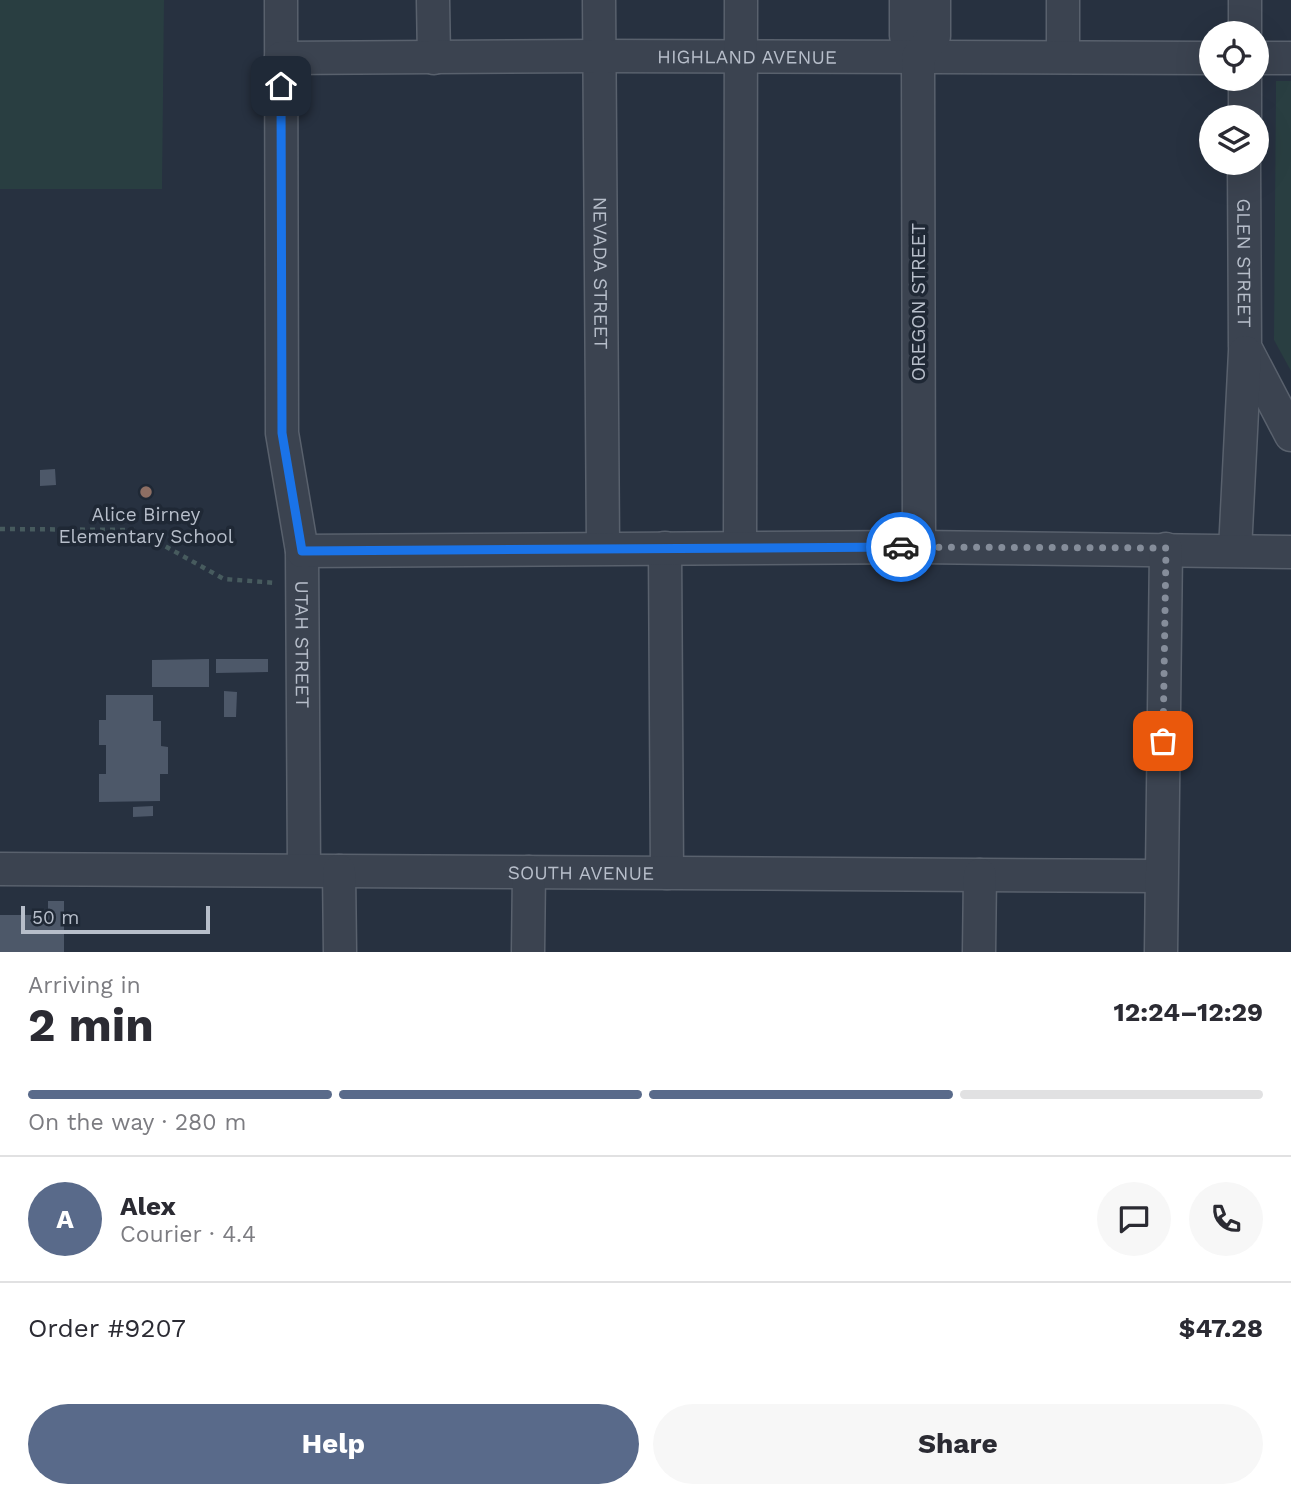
<!DOCTYPE html>
<meta charset="utf-8">
<style>
body{margin:0;font-family:"Work Sans",sans-serif;background:#f7f7f7;color:#2b2b33;height:100vh;display:flex;flex-direction:column;font-size:26px;white-space:nowrap}
*{box-sizing:border-box;margin:0}
p{font-size:23px;color:#7c7c81}
.icon{flex:none;width:38px;height:38px;fill:none;stroke:currentColor;stroke-width:2;stroke-linecap:round;stroke-linejoin:round}
.map{position:relative;height:952px;overflow:hidden}
.sheet{display:flex;flex-direction:column;background:#fff;flex:1}
.sheet>*{flex:none}
.fabs{position:absolute;left:1199px;top:21px;display:grid;gap:14px}
.fabs a{display:grid;place-items:center;width:70px;height:70px;border-radius:50%;background:#fff;box-shadow:0 7px 28px #0002;font-size:35px}
.scale{position:absolute;left:21px;bottom:18px;width:189px;box-sizing:border-box;padding-left:7px;border:4px solid #b7beca;border-top:0;font-size:19px;line-height:24px;white-space:nowrap;color:#b7beca;-webkit-text-stroke:5px #1f2835;paint-order:stroke}
.pin{position:absolute;display:grid;place-items:center;width:60px;height:60px;color:#fff;margin:-30px;border-radius:14px;box-shadow:0 4px 10px #0006}
.courier{position:absolute;display:grid;place-items:center;width:70px;height:70px;margin:-35px;border:5px solid #1a73e8;border-radius:50%;background:#fff;color:#222;box-shadow:0 2px 9px #0007}
.headline em{font-style:normal;font-weight:700}
.headline div{display:flex;flex-direction:column-reverse}
.headline{display:flex;align-items:center;justify-content:space-between;height:119px;padding:0 28px}
h1{font-size:46px;font-weight:700;line-height:52px}
.bar{display:grid;grid-template-columns:repeat(4,1fr);gap:10px 7px;align-content:center;height:84px;padding:0 28px}
.bar i{height:9px;border-radius:5px;background:#e1e1e2}
.bar .on{background:#596a8a}
.bar p{grid-column:span 4}
.line{display:flex;align-items:center;gap:18px;padding:0 28px;border-top:2px solid #e1e1e2}
.line div{flex:1}
.round{display:grid;place-items:center;flex:none;width:74px;height:74px;border-radius:37px;background:#f7f7f7}
.primary-button{display:flex;gap:14px;margin-top:auto;padding:14px 28px}
.primary-button a{flex:1;height:80px;border-radius:42px;background:#596a8a;color:#fff;font-size:28px;font-weight:700;line-height:80px;text-align:center}
.primary-button a+a{background:#f7f7f7;color:#2b2b33}
.map>svg:first-child{display:block}
.green{fill:#293e41}
.building{fill:#4d5869}
.lines{fill:none;stroke-linecap:round;stroke-linejoin:round}
.minor-casing{stroke:#59616d;stroke-width:35}
.path{stroke:#475b5e;stroke-width:4.5;stroke-dasharray:5 5;stroke-linecap:butt}
.minor{stroke:#3b4350;stroke-width:32}
.done{stroke:#858d9a;stroke-width:7;stroke-dasharray:0 12.6}
.route{stroke:#1a73e8;stroke-width:9}
.education-dot{fill:#8d6e63;stroke:#1f2835;stroke-width:2.5}
.labels{text-anchor:middle;stroke-width:7;stroke-linejoin:round;paint-order:stroke}
.street-label{font-size:19px;fill:#b7beca;stroke:#1f2835}
.poi-label{font-size:19px;fill:#b7beca;stroke:#1f2835}
</style>
<div class="map">
<svg width="1291" height="952" viewBox="0 0 1291 952">
<rect width="100%" height="100%" fill="#273140"/>
<g class="green">
<polygon points="0,0 164,0 162,189 0,189"/>
<polygon points="1276,81 1291,81 1291,371 1274,340"/>
</g>
<g class="building">
<polygon points="55,469 56,485 40,486 40,470"/>
<polygon points="209,659 209,687 152,687 152,660"/>
<polygon points="216,659 268,659 268,672 216,673"/>
<polygon points="224,691 237,692 236,717 224,717"/>
<polygon points="106,695 153,695 153,721 161,721 161,746 168,747 168,774 160,774 160,801 99,802 99,774 106,774 106,745 99,745 99,720 106,720"/>
<polygon points="153,806 153,816 133,817 133,807"/>
<polygon points="48,901 64,901 64,952 0,952 0,915 48,915"/>
</g>
<g class="lines">
<defs>
<g id="minor">
<path id="s1" d="M281 0 282 433 302 551 304 870"/>
<polyline points="433,0 434,58"/>
<path id="s2" d="M599 0 603 547"/>
<polyline points="906,0 906,36 918,57"/>
<polyline points="1245,33 1245,0"/>
<polyline points="1063,57 1063,0"/>
<path id="s3" d="M281 58 599 56 1211 58"/>
<polyline points="1256,58 1291,58"/>
<polyline points="1245,117 1245,79"/>
<path id="s4" d="M1244 163 1245 347 1291 435"/>
<polyline points="740,547 741,0"/>
<polyline points="919,547 918,57 934,36 934,0"/>
<polyline points="665,548 667,873"/>
<polyline points="1235,550 1245,352"/>
<polyline points="302,551 919,547 1291,552"/>
<path id="s5" d="M0 869 1161 876"/>
<polyline points="339,871 340,952"/>
<polyline points="528,952 529,872"/>
<polyline points="979,952 980,875"/>
<polyline points="1161,952 1166,549"/>
</g>
</defs>
<use href="#minor" class="minor-casing"/>
<polyline class="path" points="0,529 136,530 224,579 277,583"/>
<use href="#minor" class="minor"/>
</g>
<g class="lines">
<polyline class="done" points="901,547 1166,548 1163,741"/>
<polyline class="route" points="281,86 282,433 302,551 901,547"/>
</g>
<circle class="education-dot" cx="146" cy="492" r="7"/>
<g class="labels">
<g class="street-label">
<text dy="7" stroke="none"><textPath href="#s3" startOffset="466">HIGHLAND AVENUE</textPath></text>
<text dy="7" stroke="none"><textPath href="#s4" startOffset="100">GLEN STREET</textPath></text>
<text dy="7" stroke="none"><textPath href="#s2" startOffset="273">NEVADA STREET</textPath></text>
<text transform="translate(918 302) rotate(-90)" y="7">OREGON STREET</text>
<text dy="7" stroke="none"><textPath href="#s1" startOffset="646">UTAH STREET</textPath></text>
<text dy="7" stroke="none"><textPath href="#s5" startOffset="581">SOUTH AVENUE</textPath></text>
</g>
<g class="poi-label">
<text x="146" y="521">Alice Birney<tspan x="146" dy="22">Elementary School</tspan></text>
</g>
</g>
</svg>
<div class="fabs">
<a><svg class="icon" aria-label="locate" viewBox="0 0 24 24"><circle cx="12" cy="12" r="6"/><path d="M12 2v4M12 18v4M2 12h4M18 12h4"/></svg></a>
<a><svg class="icon" aria-label="layers" viewBox="0 0 24 24"><path d="M12 4l9 5-9 5-9-5zM3 14l9 5 9-5"/></svg></a>
</div>
<div class="scale">50 m</div>
<div class="pin" style="left:1163px;top:741px;background:#ea580c"><svg class="icon" aria-label="bag" viewBox="0 0 24 24"><path d="M5 8h14l-1 12H6zM9 8a3 3 0 0 1 6 0"/></svg></div>
<div class="pin" style="left:281px;top:86px;background:#1f2937"><svg class="icon" aria-label="home" viewBox="0 0 24 24"><path d="M3 11l9-7 9 7M6 9v11h12V9"/></svg></div>
<div class="courier" style="left:901px;top:547px"><svg class="icon" aria-label="car" viewBox="0 0 24 24"><path d="M5 17H2v-5l4-1 3-4h7l3 4 3 1v5h-3M9 17h6M6 11h13"/><circle cx="7" cy="17" r="2"/><circle cx="17" cy="17" r="2"/></svg></div>
</div>
<section class="sheet">
<div class="headline"><div><h1>2 min</h1><p>Arriving in</p></div><em>12:24–12:29</em></div>
<div class="bar"><i class="on"></i><i class="on"></i><i class="on"></i><i></i><p>On the way · 280 m</p></div>
<div class="line" style="height:126px"><b class="round" style="background:#596a8a;color:#fff">A</b><div><b>Alex</b><p>Courier · 4.4</p></div><a class="round"><svg class="icon" aria-label="chat" viewBox="0 0 24 24"><path d="M4 5h16v11H9l-5 4z"/></svg></a><a class="round"><svg class="icon" aria-label="phone" viewBox="0 0 24 24"><path d="M5 4h4l2 5-3 2q2 4 5 5l2-3 5 2v4C11 20 4 13 5 4z"/></svg></a></div>
<div class="line" style="height:91px"><div>Order #9207</div><b>$47.28</b></div>
<div class="primary-button"><a>Help</a><a>Share</a></div>
</section>
